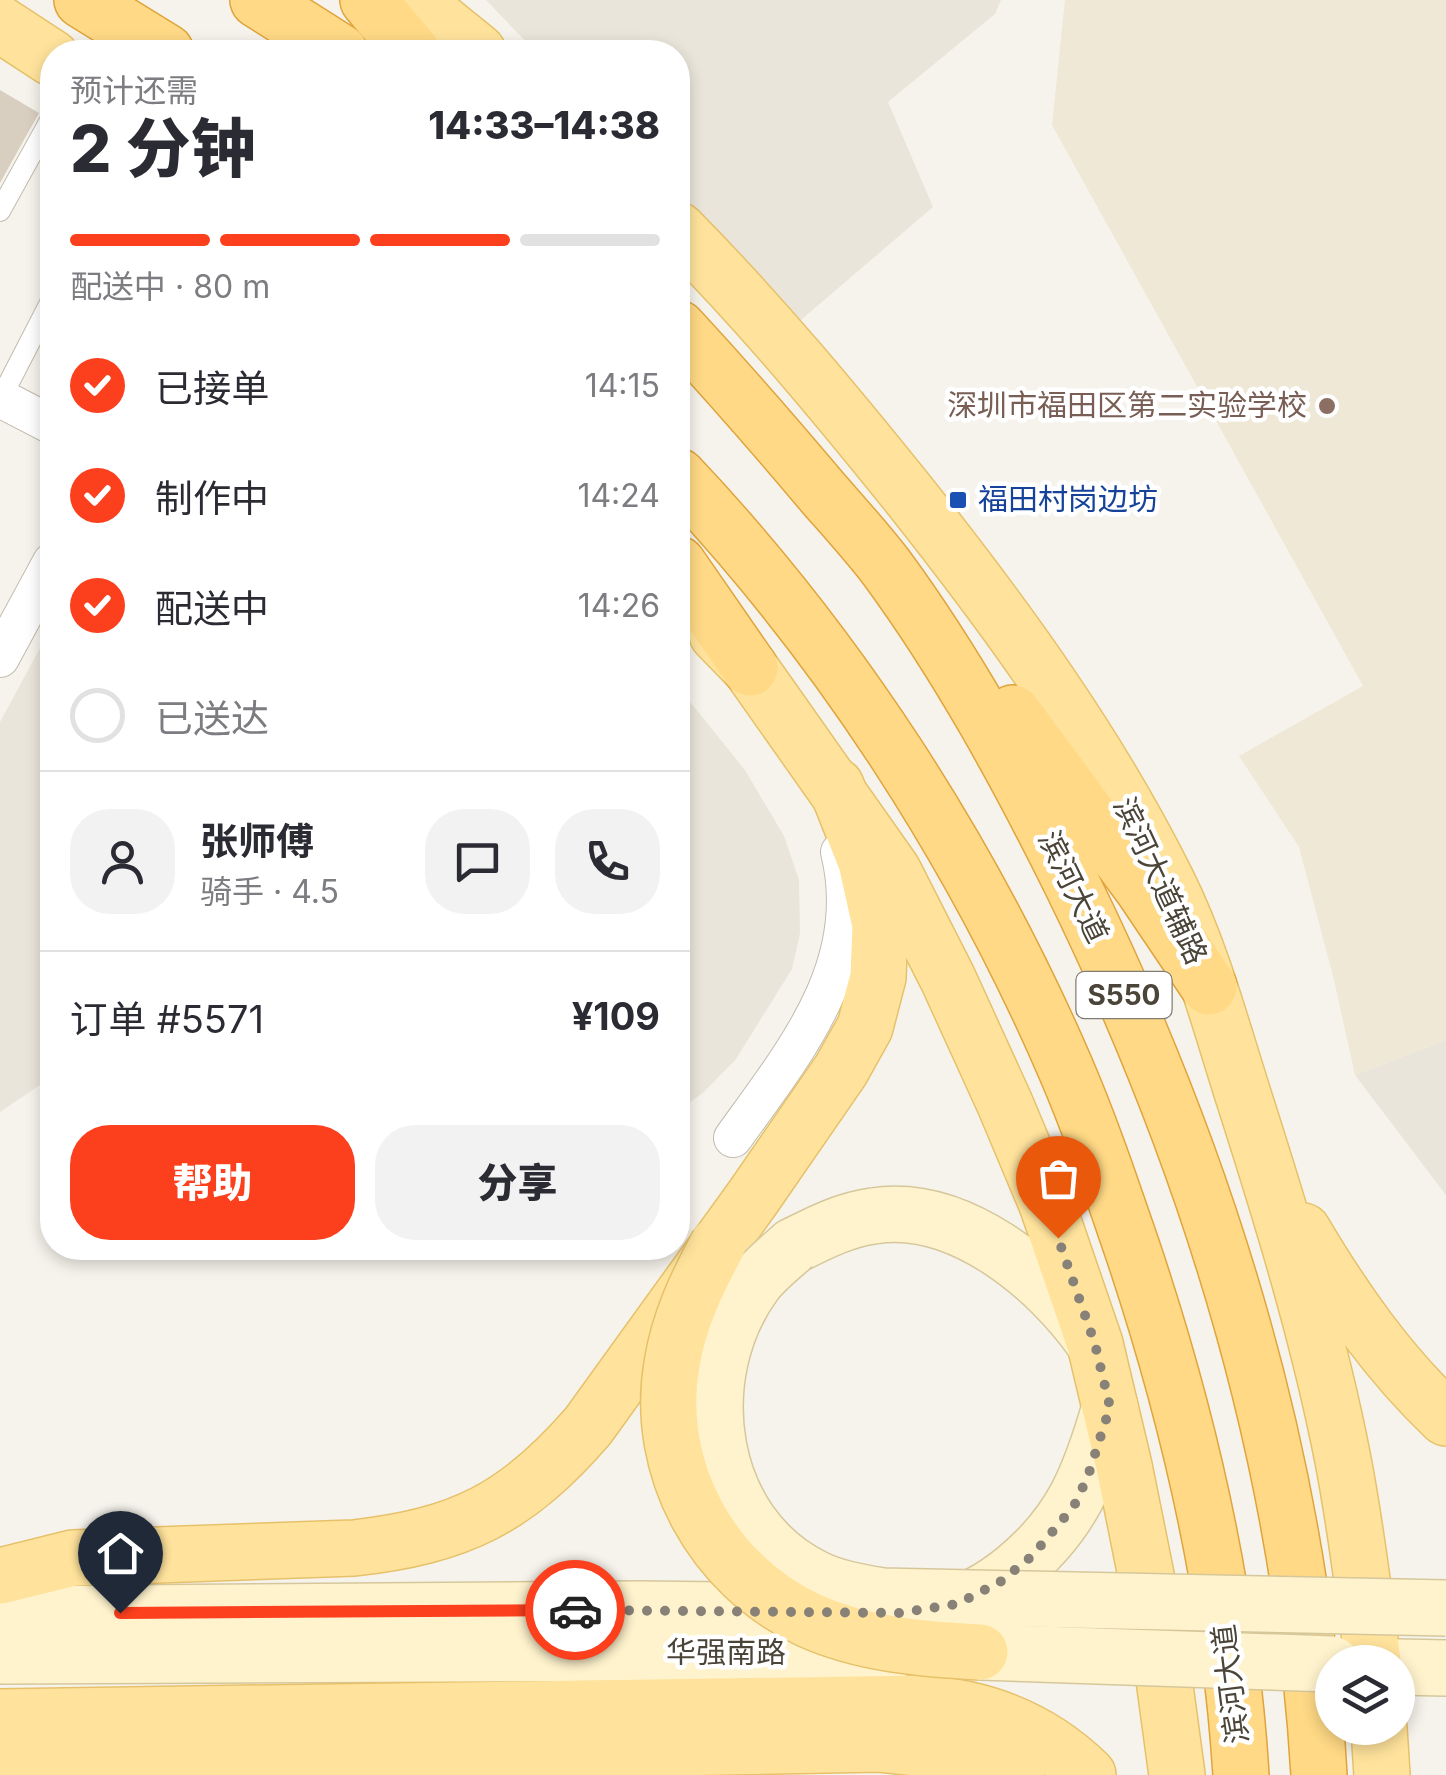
<!DOCTYPE html>
<html lang="zh">
<meta charset="utf-8">
<style>
body{margin:0;font-family:Inter,"Noto Sans SC",sans-serif;background:#f2f2f3;color:#2b2b33;height:100vh;display:flex;flex-direction:column;font-size:38px;white-space:nowrap}
*{box-sizing:border-box;margin:0}
p{font-size:32px;color:#7c7c81}
.icon{flex:none;width:55px;height:55px;fill:none;stroke:currentColor;stroke-width:2;stroke-linecap:round;stroke-linejoin:round}
.map{position:relative;flex:1;overflow:hidden}
.side{position:absolute;left:40px;top:40px;width:650px;height:1220px;display:flex;flex-direction:column;background:#fff;border-radius:40px;box-shadow:0 5px 15px #0003}
.side>*{flex:none}
.controls{position:absolute;left:1315px;top:1645px;display:grid;gap:20px}
.controls a{display:grid;place-items:center;width:100px;height:100px;border-radius:50%;background:#fff;box-shadow:0 5px 15px #0003;font-size:50px}
.pin{position:absolute;display:grid;place-items:center;width:85px;height:85px;color:#fff;margin:-102px -42px;border-radius:50% 50% 50% 0;rotate:-45deg;box-shadow:0 0 10px #0007}
.pin .icon{rotate:45deg}
.courier{position:absolute;display:grid;place-items:center;width:100px;height:100px;margin:-50px;border:8px solid #fc3f1d;border-radius:50%;background:#fff;color:#222;box-shadow:0 2px 12px #0007}
.summary em{font-style:normal;font-weight:800}
.summary div{display:flex;flex-direction:column-reverse}
.summary{display:flex;align-items:center;justify-content:space-between;height:170px;padding:0 30px}
h1{font-size:65px;font-weight:800;line-height:75px}
.bar{display:grid;grid-template-columns:repeat(4,1fr);gap:15px 10px;align-content:center;height:120px;padding:0 30px}
.bar i{height:12px;border-radius:8px;background:#e1e1e2}
.bar .on{background:#fc3f1d}
.bar p{grid-column:span 4}
.line{display:flex;align-items:center;gap:25px;padding:0 30px;border-top:2px solid #e1e1e2}
.line div{flex:1}
.round{display:grid;place-items:center;flex:none;width:105px;height:105px;border-radius:40px;background:#f2f2f3}
ol{padding:0 30px;list-style:none}
li{display:flex;align-items:center;gap:30px;height:110px}
li p{margin-inline-start:auto}
li .icon{padding:10px;border-radius:50%;background:#fc3f1d;color:#fff;stroke-width:4}
li:last-child{color:#7c7c81}
li i{width:55px;height:55px;border:5px solid #e1e1e2;border-radius:50%}
.button{display:flex;gap:20px;margin-top:auto;padding:20px 30px}
.button a{flex:1;height:115px;border-radius:40px;background:#fc3f1d;color:#fff;font-size:40px;font-weight:800;line-height:115px;text-align:center}
.button a+a{background:#f2f2f3;color:#2b2b33}
.map>svg:first-child{display:block}
.residential{fill:#eae5da}
.education{fill:#efe8d6}
.building{fill:#d8cfc1}
.lines{fill:none;stroke-linecap:round;stroke-linejoin:round}
.service-casing{stroke:#c2bbae;stroke-width:22}
.minor-casing{stroke:#c2bbae;stroke-width:40}
.secondary-casing{stroke:#d6c79b;stroke-width:58}
.primary-casing{stroke:#e6c16a;stroke-width:58}
.trunk-casing{stroke:#e0a43c;stroke-width:58}
.service{stroke:#fff;stroke-width:20}
.minor{stroke:#fff;stroke-width:38}
.secondary{stroke:#fff3cd;stroke-width:55}
.primary{stroke:#ffe39c;stroke-width:55}
.trunk{stroke:#ffd985;stroke-width:55}
.secondary-bridge-casing{stroke:#d6c79b;stroke-width:58;stroke-linecap:butt}
.primary-bridge-casing{stroke:#e6c16a;stroke-width:58;stroke-linecap:butt}
.secondary-bridge{stroke:#fff3cd;stroke-width:55}
.primary-bridge{stroke:#ffe39c;stroke-width:55}
.done{stroke:#878178;stroke-width:10;stroke-dasharray:0 18}
.route{stroke:#fc3f1d;stroke-width:12}
.education-dot{fill:#8d6e63;stroke:#fff;stroke-width:4}
.transit-dot{fill:#1a4fb4;stroke:#fff;stroke-width:4}
.labels{text-anchor:middle;stroke-width:9;stroke-linejoin:round;paint-order:stroke}
.shield{fill:#fff;stroke:#817c74;stroke-width:2.5}
.shield-label{font-size:28px;font-weight:bold;fill:#4b4439}
.education-label{font-size:30px;fill:#785e54;stroke:#fff;text-anchor:end}
.transit-label{font-size:30px;fill:#164399;stroke:#fff;text-anchor:start}
.street-label{font-size:30px;fill:#4b4439;stroke:#fff}
</style>
<div class="map">
<svg width="1446" height="1775" viewBox="0 0 1446 1775">
<rect width="100%" height="100%" fill="#f6f3ec"/>
<g class="residential">
<polygon points="486,0 1001,0 995,14 888,102 933,207 795,325 678,201 678,52 536,52"/>
<polygon points="52,626 52,1085 40,1085 0,1112 0,722"/>
<polygon points="678,687 745,770 784,836 799,880 800,933 792,969 736,1059 704,1092 678,1111"/>
<polygon points="1446,1040 1446,1195 1355,1075"/>
</g>
<polygon class="education" points="1065,0 1446,0 1446,1040 1355,1075 1334,980 1299,847 1239,756 1363,686 1052,125"/>
<polygon class="building" points="0,90 39,113 0,183"/>
<g class="lines">
<defs>
<g id="service">
<polyline points="0,211 52,117"/>
<polyline points="0,400 52,299"/>
</g>
<g id="minor">
<polyline points="0,398 52,425"/>
<polyline points="0,658 52,562"/>
<path d="M733 1138C794 1053 868 965 840 852"/>
</g>
<g id="secondary">
<path d="M793 1246C819 1233 844 1220 873 1216 959 1202 1047 1276 1093 1341"/>
<path d="M946 1606C970 1602 995 1586 1014 1571 1072 1524 1090 1476 1110 1407"/>
<polyline points="0,1614 640,1609 815,1611"/>
<polyline points="0,1656 892,1652"/>
<polyline points="1398,1667 1446,1668"/>
</g>
<g id="primary">
<polyline points="414,0 478,52"/>
<polyline points="0,24 52,58"/>
<path d="M678 230C761 314 835 403 909 495 1005 616 1098 743 1167 882 1201 950 1221 1026 1244 1098 1282 1217 1319 1337 1343 1460 1356 1527 1364 1595 1373 1662"/>
<polyline points="717,634 750,668 893,871 948,979 1005,1104 1047,1204 1095,1344 1124,1466 1158,1635 1177,1775"/>
<path d="M1303 1231C1344 1300 1388 1363 1446 1418"/>
<path d="M0 1576 73 1558 354 1548C461 1536 517 1508 588 1426L754 1196 841 1070 865 1027 878 977 880 925 866 862 836 786"/>
<path d="M0 1717 920 1703C985 1707 1041 1729 1088 1775"/>
<polyline points="1379,1728 1382,1775"/>
<polyline points="0,1761 878,1744 965,1753 1017,1775"/>
</g>
<g id="trunk">
<polyline points="82,0 166,52"/>
<polyline points="258,0 340,52"/>
<polyline points="368,0 412,52"/>
<path d="M678 328C728 382 776 437 823 493 844 517 866 541 886 567 958 665 1017 773 1071 882 1208 1161 1301 1462 1319 1775"/>
<path d="M678 476C839 646 972 852 1065 1067 1091 1127 1112 1190 1133 1251 1190 1421 1230 1596 1241 1775"/>
<polyline points="678,564 750,668"/>
<polyline points="1013,713 1143,889 1209,987"/>
</g>
</defs>
<use href="#service" class="service-casing"/>
<use href="#minor" class="minor-casing"/>
<use href="#secondary" class="secondary-casing"/>
<use href="#primary" class="primary-casing"/>
<use href="#trunk" class="trunk-casing"/>
<use href="#service" class="service"/>
<use href="#minor" class="minor"/>
<use href="#secondary" class="secondary"/>
<use href="#primary" class="primary"/>
<use href="#trunk" class="trunk"/>
<defs>
<g id="secondary-bridge">
<path d="M793 1246C780 1258 764 1270 754 1284 687 1376 706 1525 815 1578 835 1588 859 1592 882 1596L1446 1608"/>
<polyline points="980,1652 1332,1664"/>
</g>
<path id="primary-bridge" d="M718 1244C697 1283 679 1320 672 1364 654 1469 712 1575 809 1620 862 1644 922 1649 980 1652"/>
</defs>
<use href="#secondary-bridge" class="secondary-bridge-casing"/>
<use href="#primary-bridge" class="primary-bridge-casing"/>
<use href="#secondary-bridge" class="secondary-bridge"/>
<use href="#primary-bridge" class="primary-bridge"/>
</g>
<g class="lines">
<polyline class="done" points="575,1610 899,1613 957,1604 1000,1582 1032,1556 1074,1506 1088,1476 1110,1407 1095,1344 1058,1238"/>
<polyline class="route" points="120,1613 575,1610"/>
</g>
<circle class="education-dot" cx="1327" cy="406" r="10"/>
<rect class="transit-dot" x="948" y="490" width="20" height="20" rx="5"/>
<g class="labels">
<rect class="shield" x="1076.5" y="972" width="95" height="46" rx="8"/>
<g class="shield-label">
<text x="1124" y="1005">S550</text>
</g>
<g class="education-label">
<text x="1307" y="416">深圳市福田区第二实验学校</text>
</g>
<g class="transit-label">
<text x="978" y="510">福田村岗边坊</text>
</g>
<g class="street-label">
<text transform="translate(1160 881) rotate(65)" y="10">滨河大道辅路</text>
<text transform="translate(1073 887) rotate(64)" y="10">滨河大道</text>
<text x="726" y="1663">华强南路</text>
<text transform="translate(1231 1684) rotate(-97)" y="10">滨河大道</text>
</g>
</g>
</svg>
<div class="controls">
<a><svg class="icon" aria-label="layers" viewBox="0 0 24 24"><path d="M12 4l9 5-9 5-9-5zM3 14l9 5 9-5"/></svg></a>
</div>
<div class="pin" style="left:1058px;top:1238px;background:#ea580c"><svg class="icon" aria-label="bag" viewBox="0 0 24 24"><path d="M5 8h14l-1 12H6zM9 8a3 3 0 0 1 6 0"/></svg></div>
<div class="pin" style="left:120px;top:1613px;background:#1f2937"><svg class="icon" aria-label="home" viewBox="0 0 24 24"><path d="M3 11l9-7 9 7M6 9v11h12V9"/></svg></div>
<div class="courier" style="left:575px;top:1610px"><svg class="icon" aria-label="car" viewBox="0 0 24 24"><path d="M5 17H2v-5l4-1 3-4h7l3 4 3 1v5h-3M9 17h6M6 11h13"/><circle cx="7" cy="17" r="2"/><circle cx="17" cy="17" r="2"/></svg></div>
<section class="side">
<div class="summary"><div><h1>2 分钟</h1><p>预计还需</p></div><em>14:33–14:38</em></div>
<div class="bar"><i class="on"></i><i class="on"></i><i class="on"></i><i></i><p>配送中 · 80 m</p></div>
<ol>
<li><svg class="icon" aria-label="check" viewBox="0 0 24 24"><path d="M5 12l5 5 9-10"/></svg>已接单<p>14:15</p></li>
<li><svg class="icon" aria-label="check" viewBox="0 0 24 24"><path d="M5 12l5 5 9-10"/></svg>制作中<p>14:24</p></li>
<li><svg class="icon" aria-label="check" viewBox="0 0 24 24"><path d="M5 12l5 5 9-10"/></svg>配送中<p>14:26</p></li>
<li><i></i>已送达</li>
</ol>
<div class="line" style="height:180px"><a class="round"><svg class="icon" aria-label="person" viewBox="0 0 24 24"><circle cx="12" cy="8" r="4"/><path d="M4 21q1-7 8-7t8 7"/></svg></a><div><b>张师傅</b><p>骑手 · 4.5</p></div><a class="round"><svg class="icon" aria-label="chat" viewBox="0 0 24 24"><path d="M4 5h16v11H9l-5 4z"/></svg></a><a class="round"><svg class="icon" aria-label="phone" viewBox="0 0 24 24"><path d="M5 4h4l2 5-3 2q2 4 5 5l2-3 5 2v4C11 20 4 13 5 4z"/></svg></a></div>
<div class="line" style="height:130px"><div>订单 #5571</div><b>¥109</b></div>
<div class="button"><a>帮助</a><a>分享</a></div>
</section>
</div>
